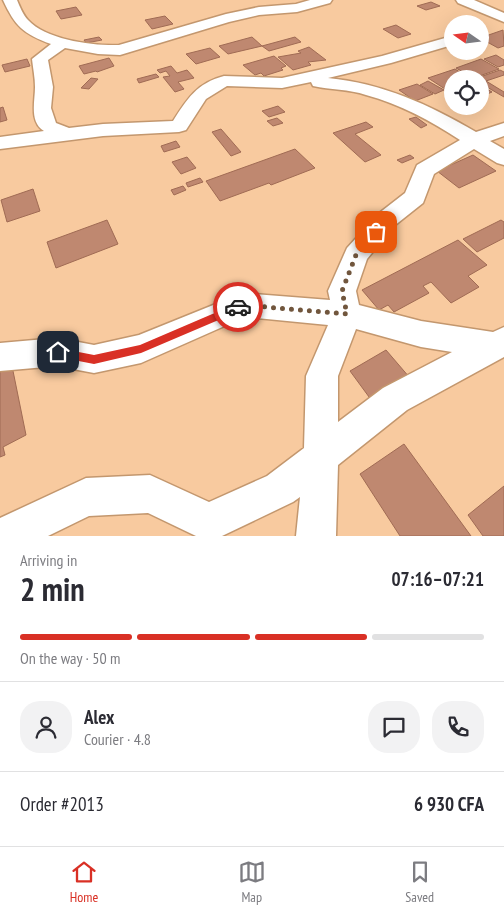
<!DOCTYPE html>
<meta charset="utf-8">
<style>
body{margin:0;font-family:"PT Sans Narrow",sans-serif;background:#f2f2f3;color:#2b2b33;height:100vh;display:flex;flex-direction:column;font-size:19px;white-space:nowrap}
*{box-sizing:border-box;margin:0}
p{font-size:16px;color:#7c7c81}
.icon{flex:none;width:28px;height:28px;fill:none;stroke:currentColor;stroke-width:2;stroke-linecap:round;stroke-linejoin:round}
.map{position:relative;height:536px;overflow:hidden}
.sheet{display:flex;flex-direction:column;background:#fff;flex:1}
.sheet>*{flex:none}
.needle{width:32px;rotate:284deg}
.controls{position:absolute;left:444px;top:15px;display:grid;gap:10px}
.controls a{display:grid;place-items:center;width:45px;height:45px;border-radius:50%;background:#fff;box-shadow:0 5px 20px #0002;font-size:25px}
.pin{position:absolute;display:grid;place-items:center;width:42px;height:42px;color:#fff;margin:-21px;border-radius:10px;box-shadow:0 2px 8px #0006}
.courier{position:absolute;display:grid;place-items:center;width:50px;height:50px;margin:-25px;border:4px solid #d93025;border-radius:50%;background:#fff;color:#222;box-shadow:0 1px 6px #0007}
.summary em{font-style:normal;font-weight:700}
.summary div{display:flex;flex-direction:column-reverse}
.summary{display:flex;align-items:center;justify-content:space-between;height:85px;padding:0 20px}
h1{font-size:32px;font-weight:700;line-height:38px}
.bar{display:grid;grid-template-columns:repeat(4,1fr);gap:8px 5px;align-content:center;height:60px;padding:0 20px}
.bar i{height:6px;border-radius:4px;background:#e1e1e2}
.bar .active{background:#d93025}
.bar p{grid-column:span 4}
.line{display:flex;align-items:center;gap:12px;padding:0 20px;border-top:1px solid #e1e1e2}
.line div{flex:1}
.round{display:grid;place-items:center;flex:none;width:52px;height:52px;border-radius:20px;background:#f2f2f3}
.dock{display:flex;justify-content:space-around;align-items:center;height:70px;border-top:1px solid #e1e1e2;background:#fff;font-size:14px;color:#7c7c81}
.dock a{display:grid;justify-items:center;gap:2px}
.dock .active{color:#d93025}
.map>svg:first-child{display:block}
.building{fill:#bf8870;stroke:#a06b54}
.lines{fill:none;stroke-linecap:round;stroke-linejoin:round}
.minor-casing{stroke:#c3976e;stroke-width:3}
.minor{fill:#fff;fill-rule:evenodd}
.route{fill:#d93025}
.done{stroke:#71563d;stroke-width:5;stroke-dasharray:0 9}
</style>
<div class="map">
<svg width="504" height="536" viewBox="0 0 504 536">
<rect width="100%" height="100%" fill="#f8ca9f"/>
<g class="building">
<polygon points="431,2 440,6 426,10 417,6"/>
<polygon points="76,7 82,15 61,19 56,11"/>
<polygon points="165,16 173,24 152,29 145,20"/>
<polygon points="396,25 411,34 398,38 383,29"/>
<polygon points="503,30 504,46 498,48 480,38"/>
<polygon points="99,37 102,40 86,43 84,40"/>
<polygon points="252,37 262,46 228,54 219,46"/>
<polygon points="295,37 301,42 269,51 262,46"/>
<polygon points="309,47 326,60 308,62 311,65 293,70 278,57 301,53 298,51"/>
<polygon points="210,48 220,57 196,64 186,54"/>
<polygon points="496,55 504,60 504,65 498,67 484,59"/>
<polygon points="274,56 286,66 281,68 283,70 264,76 261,73 255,75 243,65"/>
<polygon points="109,58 114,66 97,72 96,71 84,74 79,66"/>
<polygon points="27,59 30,66 5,72 2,65"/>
<polygon points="481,59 499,69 474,78 456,68"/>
<polygon points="171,66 177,73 187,70 194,78 178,82 184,89 175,92 163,77 170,76 166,71 160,73 157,70"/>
<polygon points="455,69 471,79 452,79 452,86 445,89 428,78"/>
<polygon points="500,70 504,72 504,75 486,81 504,92 504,97 480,83 480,79 474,79"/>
<polygon points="156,74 159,77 139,83 137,79"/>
<polygon points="91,78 98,79 89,89 81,88"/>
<polygon points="428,81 444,90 435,94 420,85"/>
<polygon points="417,84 433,94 415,101 399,90"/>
<polygon points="480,85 492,92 480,97"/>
<polygon points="278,106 285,112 269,117 262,111"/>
<polygon points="3,107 7,120 0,122 0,108"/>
<polygon points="416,117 427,125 421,128 409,119"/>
<polygon points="277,118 283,123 273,126 267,121"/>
<polygon points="366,122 373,127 355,134 381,155 365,162 333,133"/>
<polygon points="221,129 241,152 231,156 212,132"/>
<polygon points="176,141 180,147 164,152 161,146"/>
<polygon points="295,149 315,168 271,185 269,183 220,201 206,181"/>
<polygon points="410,155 414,158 402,163 397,160"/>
<polygon points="473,155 496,171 459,188 437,171"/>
<polygon points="187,157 196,168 181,174 172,162"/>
<polygon points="200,178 203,182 188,187 186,183"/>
<polygon points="183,186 186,190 174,195 171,190"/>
<polygon points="33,189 40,211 7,222 1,200"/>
<polygon points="107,220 118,244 56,268 47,242"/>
<polygon points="501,220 504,222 504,238 477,252 463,239"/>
<polygon points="458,240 487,265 468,276 479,287 451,303 431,282 423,286 429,293 394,312 388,305 379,310 362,290"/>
<polygon points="386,350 410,378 372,401 350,371"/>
<polygon points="12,366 26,435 3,447 5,455 0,457 0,372"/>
<polygon points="404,444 471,536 400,536 360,474"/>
<polygon points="504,486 504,536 483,536 468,515"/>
</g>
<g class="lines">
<defs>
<g id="minor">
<path d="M3 0H17C20 7 23 15 28 20 46 40 94 46 119 45L226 14 259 7 296 4 310 0H332L330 3 297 12 259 15 229 22 120 55 98 54 65 48 48 60 53 87 51 108 56 123 69 128 103 124 173 121C187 99 197 83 224 76L282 78 382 56 452 36V45L391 63 328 78C382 83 430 105 476 132L504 123V136L490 141 504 149V165L497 163 474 149 434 174 423 203 394 226 367 259 356 291 359 305 421 321 493 332 504 327V357L407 410 338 465 336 536H296L300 497 293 502 222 536H196L148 513 89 516 48 536H0V518L86 478 150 475 209 502 267 476 304 448 306 376 328 325 245 317 141 363 94 373 57 366 0 371V343L57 338 94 345 139 335 243 293 330 300 328 291 347 248 378 214 405 193 417 165 460 140C431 121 400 104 366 95 349 89 330 90 313 86L311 82 282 88 227 86 206 99 186 130 179 132 103 136 0 149V137L44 131C29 122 35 101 35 87 35 78 33 68 32 59L51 44C23 34 15 26 3 0ZM356 329 421 347 452 352 383 388 338 422V376Z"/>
<polygon points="456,0 474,0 504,13 504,22 458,3"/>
</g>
</defs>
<use href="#minor" class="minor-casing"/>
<use href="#minor" class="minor"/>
</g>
<polygon class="route" points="238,303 243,307 242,310 141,353 94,364 58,357 53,352 58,348 94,355 140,345"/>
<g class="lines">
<polyline class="done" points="238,307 243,305 347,314 342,291 356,255 376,232"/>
</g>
</svg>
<div class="controls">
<a><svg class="needle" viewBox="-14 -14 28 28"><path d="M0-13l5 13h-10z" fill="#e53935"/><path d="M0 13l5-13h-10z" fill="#7c7c81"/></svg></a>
<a><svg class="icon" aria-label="locate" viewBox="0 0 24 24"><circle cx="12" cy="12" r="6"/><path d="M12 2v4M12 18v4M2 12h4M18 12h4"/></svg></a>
</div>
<div class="pin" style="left:376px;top:232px;background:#ea580c"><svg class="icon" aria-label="bag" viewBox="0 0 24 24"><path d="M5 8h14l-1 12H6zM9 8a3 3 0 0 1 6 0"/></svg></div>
<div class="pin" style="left:58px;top:352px;background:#1f2937"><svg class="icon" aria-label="home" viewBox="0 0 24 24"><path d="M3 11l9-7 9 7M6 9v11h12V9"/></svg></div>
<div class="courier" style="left:238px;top:307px"><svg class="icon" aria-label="car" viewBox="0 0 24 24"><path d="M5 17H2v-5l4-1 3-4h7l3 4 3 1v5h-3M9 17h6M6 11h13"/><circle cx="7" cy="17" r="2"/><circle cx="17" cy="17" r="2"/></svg></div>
</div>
<section class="sheet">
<div class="summary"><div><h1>2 min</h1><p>Arriving in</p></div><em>07:16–07:21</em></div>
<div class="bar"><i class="active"></i><i class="active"></i><i class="active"></i><i></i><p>On the way · 50 m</p></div>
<div class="line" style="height:90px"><a class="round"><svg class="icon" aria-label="person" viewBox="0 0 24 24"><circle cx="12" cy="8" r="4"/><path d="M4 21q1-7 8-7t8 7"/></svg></a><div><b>Alex</b><p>Courier · 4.8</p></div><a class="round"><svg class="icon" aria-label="chat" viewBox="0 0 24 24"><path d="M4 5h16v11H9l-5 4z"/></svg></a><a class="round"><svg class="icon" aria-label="phone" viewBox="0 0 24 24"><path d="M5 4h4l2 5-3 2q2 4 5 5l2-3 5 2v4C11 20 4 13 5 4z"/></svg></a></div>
<div class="line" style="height:65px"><div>Order #2013</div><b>6 930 CFA</b></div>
</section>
<nav class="dock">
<a class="active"><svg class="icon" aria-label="home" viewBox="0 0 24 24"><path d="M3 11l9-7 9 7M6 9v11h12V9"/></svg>Home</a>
<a><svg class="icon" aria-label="map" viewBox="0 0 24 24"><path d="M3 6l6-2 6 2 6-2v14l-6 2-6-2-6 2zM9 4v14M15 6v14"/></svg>Map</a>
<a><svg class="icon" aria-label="saved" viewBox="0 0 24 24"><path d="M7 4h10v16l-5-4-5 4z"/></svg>Saved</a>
</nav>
